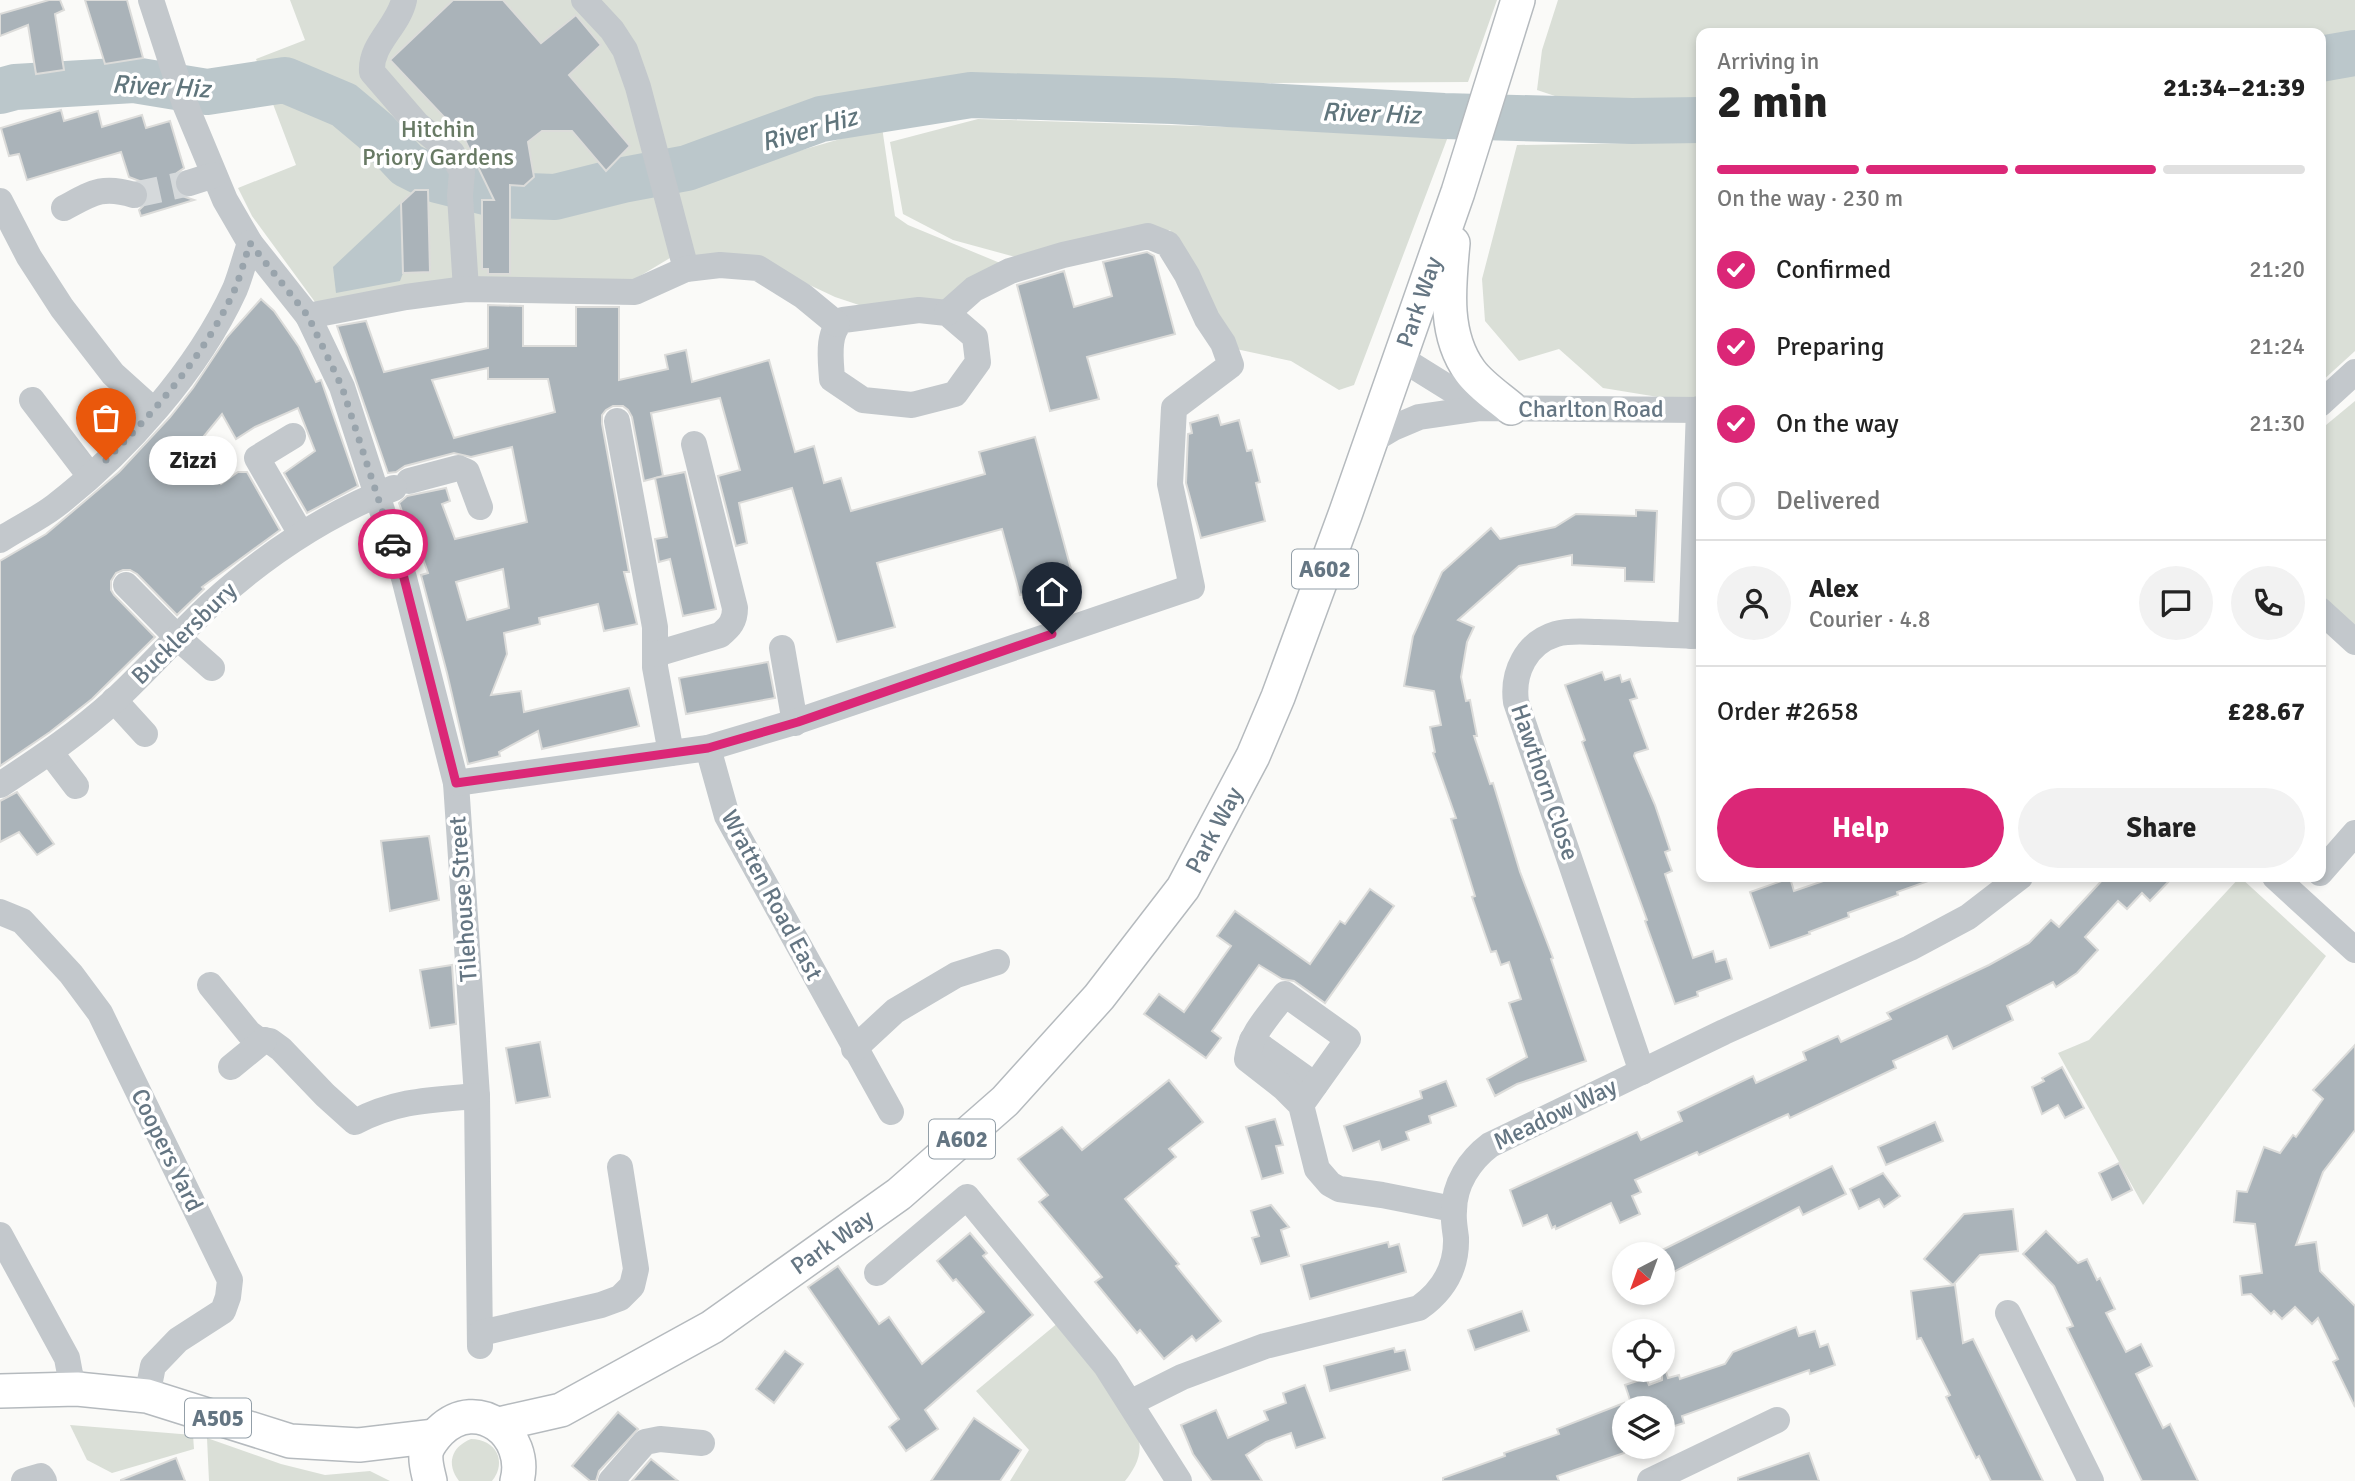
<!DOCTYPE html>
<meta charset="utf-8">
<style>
body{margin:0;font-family:Signika,sans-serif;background:#f2f2f2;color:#222;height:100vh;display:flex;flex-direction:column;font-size:26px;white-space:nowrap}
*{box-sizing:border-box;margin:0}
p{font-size:23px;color:#767676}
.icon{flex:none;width:38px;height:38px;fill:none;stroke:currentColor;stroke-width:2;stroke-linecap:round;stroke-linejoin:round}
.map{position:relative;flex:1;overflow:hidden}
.side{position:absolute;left:1696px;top:28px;width:630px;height:854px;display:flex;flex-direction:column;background:#fff;border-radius:14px;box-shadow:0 4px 10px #0003}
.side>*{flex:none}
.needle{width:46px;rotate:221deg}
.buttons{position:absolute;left:1612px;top:1242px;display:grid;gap:14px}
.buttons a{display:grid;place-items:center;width:63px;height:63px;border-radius:50%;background:#fff;box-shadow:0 4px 10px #0003;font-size:35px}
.pin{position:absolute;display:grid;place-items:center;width:60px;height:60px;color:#fff;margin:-72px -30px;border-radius:50% 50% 50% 0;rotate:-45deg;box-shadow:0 0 7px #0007}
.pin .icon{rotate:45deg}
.courier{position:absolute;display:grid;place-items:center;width:70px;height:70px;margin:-35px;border:5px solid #db2777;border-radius:50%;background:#fff;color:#222;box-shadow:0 2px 9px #0007}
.bubble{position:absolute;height:49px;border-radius:24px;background:#fff;box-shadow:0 4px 10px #0003;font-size:23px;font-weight:700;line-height:49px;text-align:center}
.overview em{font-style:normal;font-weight:700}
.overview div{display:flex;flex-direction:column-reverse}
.overview{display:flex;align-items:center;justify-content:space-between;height:119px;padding:0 21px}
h1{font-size:46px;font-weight:700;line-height:52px}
.bar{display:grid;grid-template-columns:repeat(4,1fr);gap:10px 7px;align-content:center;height:84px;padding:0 21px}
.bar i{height:9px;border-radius:5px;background:#e0e0e0}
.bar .on{background:#db2777}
.bar p{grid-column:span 4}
.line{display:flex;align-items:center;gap:18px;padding:0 21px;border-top:2px solid #e0e0e0}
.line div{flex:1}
.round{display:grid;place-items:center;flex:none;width:74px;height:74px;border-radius:37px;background:#f2f2f2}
ol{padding:0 21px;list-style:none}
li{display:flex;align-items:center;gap:21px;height:77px}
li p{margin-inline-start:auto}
li .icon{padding:7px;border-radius:50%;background:#db2777;color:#fff;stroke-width:4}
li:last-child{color:#767676}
li i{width:38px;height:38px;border:4px solid #e0e0e0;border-radius:50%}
.button{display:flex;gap:14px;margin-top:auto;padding:14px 21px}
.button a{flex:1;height:80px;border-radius:42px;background:#db2777;color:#fff;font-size:28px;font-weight:700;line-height:80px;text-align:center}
.button a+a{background:#f2f2f2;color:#222}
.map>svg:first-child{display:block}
.green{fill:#dadfd7}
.water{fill:#bbc7cb}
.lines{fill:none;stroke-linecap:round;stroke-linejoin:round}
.river{stroke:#bbc7cb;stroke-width:46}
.building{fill:#aab3b9;stroke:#dcdcda;stroke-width:2;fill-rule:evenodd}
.minor-tunnel{stroke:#d5d9db;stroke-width:26;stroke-dasharray:26 13;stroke-linecap:butt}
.major-casing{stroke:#b5babe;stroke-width:36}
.minor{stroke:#c3c8cc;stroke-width:26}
.major{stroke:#fff;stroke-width:33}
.done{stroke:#99a4ac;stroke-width:7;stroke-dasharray:0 12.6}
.route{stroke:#db2777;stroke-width:9}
.labels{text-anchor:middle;stroke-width:7;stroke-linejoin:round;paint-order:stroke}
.shield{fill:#fff;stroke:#939fa8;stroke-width:2}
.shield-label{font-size:23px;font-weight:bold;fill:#657683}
.park-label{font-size:24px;fill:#687a64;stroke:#fff}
.street-label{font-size:24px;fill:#657683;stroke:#fff}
.water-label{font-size:26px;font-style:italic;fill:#60757c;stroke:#fff}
</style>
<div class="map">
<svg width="2355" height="1481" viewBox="0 0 2355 1481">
<rect width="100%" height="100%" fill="#fafaf8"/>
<g class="green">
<polygon points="290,0 1497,0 1468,82 1248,83 971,74 705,147 715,175 882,127 895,216 908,225 1005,265 940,304 868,308 835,297 748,256 675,255 630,282 315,302 252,216 238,188 296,165 256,59 305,40"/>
<polygon points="1558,0 2355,0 2355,53 2321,54 2320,33 1701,33 1701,104 1573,102 1537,90 1542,50"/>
<polygon points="2355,60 2355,351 2321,382 2321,65"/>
<polygon points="978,119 1449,134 1354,385 1339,390 1291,361 1236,349 1170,230 1030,261 953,240 903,214 890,142"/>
<polygon points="1701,142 1701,404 1603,388 1559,349 1519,361 1485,321 1482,279 1517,145"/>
<polygon points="2355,401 2355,632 2321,600 2320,430"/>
<polygon points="2240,877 2326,956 2143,1205 2058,1053 2089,1040"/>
<path d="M1059 1322C1081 1351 1131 1407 1139 1441 1142 1456 1134 1470 1125 1481H1010L1029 1450 976 1391Z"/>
<polygon points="70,1425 193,1435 194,1449 112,1473 87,1460"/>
<polygon points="207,1438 281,1464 325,1475 370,1471 390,1481 209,1481"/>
<path d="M471 1439C495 1439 508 1461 492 1481H459C446 1464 451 1447 471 1439Z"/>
</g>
<polygon class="water" points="401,203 403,273 400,281 336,293 333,267"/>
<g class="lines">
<g class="river">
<polyline points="2320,59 2355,53"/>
<polyline points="0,91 15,87 134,80 207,92 285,80 344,105 375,131 407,165 437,180 497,195 555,197 623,180 687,168 821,119 971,95 1173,101 1444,116 1632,121 1701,120"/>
</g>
</g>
<g class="building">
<polygon points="49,0 60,0 64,10 55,14 64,70 36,74 28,25 0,36 0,14"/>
<polygon points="85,0 127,0 143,58 105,64"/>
<polygon points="453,0 503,0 541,43 576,15 601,45 569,75 630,146 606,171 572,131 542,131 528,142 534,177 524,186 510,185 510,274 488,274 488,269 482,269 482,200 494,200 464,138 390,60"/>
<polygon points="61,110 64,121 98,111 102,127 142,115 146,128 170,121 184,168 177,173 174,180 174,187 179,195 194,200 141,216 139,210 149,200 149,190 145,183 129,177 121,152 27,180 19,154 9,156 1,128"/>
<polygon points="415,190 428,190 430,272 403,273 401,203"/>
<polygon points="1147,252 1154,256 1175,334 1087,357 1099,399 1050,411 1017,285 1064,271 1074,307 1112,296 1103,262"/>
<polygon points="261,299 274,311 299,347 316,382 321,380 358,486 307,513 284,473 315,451 298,408 255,427 236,439 222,414 191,452 200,462 180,474 211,473 221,484 238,472 247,472 280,530 202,587 204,589 177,615 137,574 130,570 123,570 116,573 111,581 111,590 114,595 155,637 92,699 50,732 0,766 0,561 46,534 119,472 170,417 193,388 227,337"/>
<path d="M488 305 523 306V346H576V307H619V380L668 369 665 355 686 350 692 382 769 360 795 452 814 446 824 483 841 478 851 511 985 474 979 452 1035 437 1074 580 1020 595 1002 529 877 563 895 627 837 642 792 488 739 503 747 543 736 546 718 476 740 470 720 398 651 413 663 476 644 481 632 417 628 410 623 406H613L606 410 602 415V424L629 572H624L637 624 604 631 598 604 539 618 540 624 504 633 507 654 491 695 521 691 524 712 629 688 639 726 542 749 538 731 499 752 500 756 468 764 447 673 421 575 428 573 408 516 404 517 399 503 407 496 446 488 450 501 442 504 455 539 527 522 512 447 471 457 454 453 405 466 396 472 388 473 337 326 366 321 384 372 488 348ZM488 368V379H548L555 412 454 438 432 380ZM503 569 509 608 467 620 456 582Z"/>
<polygon points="1218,415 1221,425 1239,420 1247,451 1252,450 1260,482 1256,483 1265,521 1201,538 1186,483 1188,434 1192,433 1190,423"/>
<polygon points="685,472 716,609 683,616 670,559 659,562 655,539 667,537 655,478"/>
<polygon points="1636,510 1657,511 1654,582 1625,581 1625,568 1572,565 1572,555 1519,566 1458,620 1474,627 1467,642 1461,677 1466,701 1470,700 1477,736 1474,736 1490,784 1493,783 1520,872 1553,958 1551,959 1586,1061 1517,1084 1495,1096 1487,1079 1527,1057 1509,1003 1521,999 1509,962 1501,965 1496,951 1491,952 1472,897 1475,896 1451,819 1456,818 1433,753 1435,752 1430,727 1441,725 1434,691 1404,686 1413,636 1442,572 1491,528 1500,539 1555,527 1576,514 1636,516"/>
<polygon points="768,662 775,698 686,714 679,678"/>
<polygon points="1602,672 1605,680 1620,675 1622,682 1630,679 1637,698 1630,700 1648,749 1635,753 1634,756 1655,805 1670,850 1665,852 1672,871 1665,874 1693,958 1713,951 1716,962 1726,959 1732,979 1697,992 1698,996 1675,1004 1645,921 1647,920 1582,742 1585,740 1565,685"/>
<polygon points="17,792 54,844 37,855 19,832 0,842 0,801"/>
<polygon points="429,836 439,900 390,911 381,841"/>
<polygon points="1835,877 1933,877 1934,879 1897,892 1898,895 1848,913 1849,917 1809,932 1810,934 1770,948 1750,892 1790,878 1794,891"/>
<polygon points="2105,877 2173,877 2150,901 2142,893 2127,909 2118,901 2085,937 2098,950 2077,973 2056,987 2053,982 2007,1006 2013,1020 1953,1049 1947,1036 1893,1061 1896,1068 1790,1118 1788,1114 1699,1155 1697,1152 1635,1180 1641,1192 1632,1196 1640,1214 1620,1223 1611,1203 1556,1229 1555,1226 1552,1228 1547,1215 1523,1226 1510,1190 1637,1132 1641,1140 1682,1121 1678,1112 1753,1076 1756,1083 1806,1060 1803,1052 1838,1036 1841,1042 1891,1019 1887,1013 1989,965 2029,943 2051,920 2059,927"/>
<polygon points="1370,889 1394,906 1325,1003 1294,981 1282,979 1259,965 1212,1031 1221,1038 1206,1058 1144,1014 1159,994 1184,1012 1231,946 1217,936 1235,911 1310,964 1340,921 1345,924"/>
<polygon points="452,965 456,1024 430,1028 420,970"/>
<polygon points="540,1042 550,1097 516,1103 506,1048"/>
<polygon points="2355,1045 2355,1130 2323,1172 2296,1245 2316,1242 2320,1271 2355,1306 2355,1407 2333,1362 2338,1359 2318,1318 2312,1324 2295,1307 2282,1319 2274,1311 2271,1314 2251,1294 2242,1295 2240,1276 2262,1273 2255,1224 2234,1222 2237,1191 2247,1192 2264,1147 2280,1153 2293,1135 2296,1137 2323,1099 2313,1090"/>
<polygon points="2062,1067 2084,1108 2065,1118 2058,1105 2042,1114 2032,1087 2044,1081 2042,1078"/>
<polygon points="1169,1080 1203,1122 1169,1149 1176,1157 1125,1199 1179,1264 1176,1266 1221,1321 1196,1341 1192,1336 1164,1359 1140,1330 1137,1333 1095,1282 1102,1277 1039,1202 1048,1195 1018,1159 1062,1127 1082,1150"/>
<polygon points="1446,1081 1456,1106 1429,1116 1431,1123 1406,1132 1409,1140 1382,1150 1379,1141 1353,1151 1344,1126 1422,1098 1420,1091"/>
<polygon points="1275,1119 1283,1145 1276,1146 1283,1173 1262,1179 1246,1127"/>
<polygon points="1935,1122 1943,1141 1886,1165 1878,1147"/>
<polygon points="2119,1163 2132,1190 2112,1200 2099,1173"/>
<polygon points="1832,1166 1846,1194 1803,1215 1799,1207 1662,1278 1662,1255 1652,1255"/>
<polygon points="1883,1173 1900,1196 1884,1207 1879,1199 1859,1209 1850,1189"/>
<polygon points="1271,1205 1289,1227 1281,1230 1289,1256 1261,1264 1252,1238 1259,1236 1251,1211"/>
<polygon points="2013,1209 2018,1251 1980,1255 1953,1285 1924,1259 1964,1214"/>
<polygon points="2046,1231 2078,1263 2087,1259 2097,1280 2100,1278 2115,1309 2106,1313 2126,1352 2141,1344 2152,1366 2136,1374 2163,1428 2170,1424 2198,1481 2142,1481 2067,1328 2073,1326 2054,1286 2023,1254"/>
<polygon points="970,1233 987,1253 983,1256 1033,1315 925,1410 938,1429 906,1451 889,1427 899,1419 808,1287 838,1266 879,1324 889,1317 922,1364 984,1312 956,1279 953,1281 937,1261"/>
<polygon points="1388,1242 1389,1247 1399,1244 1406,1272 1310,1299 1301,1265"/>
<polygon points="1955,1285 1963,1343 1973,1339 2043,1481 1991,1481 1979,1456 1976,1458 1946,1397 1950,1395 1921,1338 1917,1339 1911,1291"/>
<polygon points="1522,1311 1529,1331 1475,1350 1468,1330"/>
<polygon points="1796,1327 1799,1336 1815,1331 1820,1347 1828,1344 1835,1365 1810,1374 1809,1370 1682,1416 1684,1423 1662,1430 1662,1409 1633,1409 1625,1385 1646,1378 1649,1385 1662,1380 1662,1370 1665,1369 1668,1378 1679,1375 1680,1379 1725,1364 1733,1352"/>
<polygon points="1394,1348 1395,1352 1405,1350 1410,1370 1330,1391 1324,1366"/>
<polygon points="785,1351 803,1364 774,1403 756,1389"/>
<polygon points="1305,1385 1325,1438 1296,1448 1291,1433 1266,1442 1246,1455 1262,1481 1212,1481 1193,1454 1181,1425 1216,1410 1228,1438 1268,1420 1264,1411 1286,1403 1283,1393"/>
<polygon points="1624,1403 1624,1453 1557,1476 1559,1481 1443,1481 1443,1478 1505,1456 1504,1453 1559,1434 1557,1429"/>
<polygon points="618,1412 638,1429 599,1471 596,1481 590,1481 572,1466"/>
<polygon points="974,1418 1021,1450 1000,1481 931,1481"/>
<polygon points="1809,1453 1819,1481 1738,1481 1738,1478"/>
<polygon points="176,1458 185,1481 121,1481 121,1480"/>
<polygon points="651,1459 678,1481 632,1481"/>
</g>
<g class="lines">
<polyline class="minor-tunnel" points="134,195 189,183"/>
<defs>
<g id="major">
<path d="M1453 243C1449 286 1443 334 1470 371 1480 385 1498 397 1511 408"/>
<polyline points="0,1391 77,1389 147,1396 290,1441 359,1445 435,1436"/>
<polyline points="499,1424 561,1410 712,1327 899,1194 1005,1101 1099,997 1183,888 1253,756 1278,697 1346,512 1458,192 1518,0"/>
<path d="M430 1481C428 1472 425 1463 426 1454 427 1446 435 1436 440 1431 478 1394 529 1435 517 1481"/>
</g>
</defs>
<use href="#major" class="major-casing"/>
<g class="minor">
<polyline points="151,0 185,104 225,200 250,243 308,316 342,387 404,578 456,783 477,1096 480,1346"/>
<path d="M404 0C398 27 370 44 372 72L417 124 452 153 462 172 460 196 466 289"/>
<polyline points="584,0 612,30 625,50 638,87 686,269"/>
<polyline points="189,183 214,175"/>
<polyline points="0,201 29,257 62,308 113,374 154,411"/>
<path d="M64 208C92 193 102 185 134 195"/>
<path d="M919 310 947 313 975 337 978 362 955 394 912 405 863 400 832 379C831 361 826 332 843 320Z"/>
<polyline points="308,316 406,297 466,289 635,292 686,269 720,265 758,268 803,296 837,324"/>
<polyline points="1399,357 1481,408"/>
<polyline points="32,400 90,476"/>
<polyline points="2320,404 2355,372"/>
<polyline points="617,421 655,627 655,667 671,753"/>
<polyline points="293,436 257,458 301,534"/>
<polyline points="1371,441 1393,428 1419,417 1481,408 1701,410"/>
<polyline points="409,481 458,468 467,472 480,507"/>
<path d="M0 540C18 528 38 519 55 506 125 452 198 370 235 289 241 274 245 258 250 243"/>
<polyline points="126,585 177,637 212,668"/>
<polyline points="2320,610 2355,642"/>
<polyline points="1691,636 1699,409"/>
<polyline points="782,648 795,723"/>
<path d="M656 654 720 635C730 627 735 621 735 608L694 444"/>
<polyline points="114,700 145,734"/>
<polyline points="708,748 727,816 891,1112"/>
<polyline points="50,752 76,786"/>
<polyline points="456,783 708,748 798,721 1192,587 1170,484 1174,408 1231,365 1223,343 1207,319 1187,275 1168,244 1148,236 1063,255 1010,271 974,289 947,313"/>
<path d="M0 785C40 759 80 732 116 699 148 669 178 635 210 605 264 556 326 514 394 488"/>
<polyline points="2320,873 2355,833"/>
<polyline points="2275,877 2355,950"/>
<polyline points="0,912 22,921 71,974 100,1013 230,1280 228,1297 223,1311 178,1340 153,1366 147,1396"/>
<path d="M210 985 249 1033 257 1039 270 1041 281 1049 325 1095 355 1122C397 1100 431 1100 477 1096"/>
<polyline points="1252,1040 1315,1085"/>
<polyline points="854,1049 895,1011 956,975 997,962"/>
<polyline points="231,1067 264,1040"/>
<path d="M1642 1072 1516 702C1512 673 1526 643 1556 634 1570 630 1585 632 1599 632 1633 633 1667 635 1701 636"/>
<path d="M1301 1105 1348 1039 1285 994C1270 1014 1250 1034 1247 1059L1284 1088 1301 1105 1317 1169 1330 1184 1339 1189 1382 1195 1453 1209"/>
<polyline points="0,1235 67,1358 70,1374 77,1389"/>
<polyline points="877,1273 967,1197 1106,1366 1179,1481"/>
<polyline points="2008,1313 2091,1481"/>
<polyline points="481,1333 601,1305 620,1298 632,1286 636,1269 620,1167"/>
<path d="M1130 1403 1182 1377 1265 1346 1419 1308C1443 1291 1457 1269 1456 1238 1455 1229 1453 1220 1454 1211 1454 1184 1470 1160 1490 1145L1724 1032 1910 948 1968 917 2020 877"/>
<polyline points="24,1481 41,1476 44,1481"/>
<polyline points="611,1481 645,1442 660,1439 702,1443"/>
<polyline points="1650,1481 1777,1420"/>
</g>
<use href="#major" class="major"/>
</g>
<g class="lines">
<path class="done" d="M106 460C157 409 205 355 235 289 241 274 245 258 250 243L308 316 342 387 393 544"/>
<polyline class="route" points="393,544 404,578 456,783 708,748 798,722 1052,634"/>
</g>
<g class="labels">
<g class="shield">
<rect x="1292" y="549.5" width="66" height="39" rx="5"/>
<rect x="929" y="1119.5" width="66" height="39" rx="5"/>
<rect x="185" y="1398.5" width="66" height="39" rx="5"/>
</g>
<g class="shield-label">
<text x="1325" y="577">A602</text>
<text x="962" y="1147">A602</text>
<text x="218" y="1426">A505</text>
</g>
<g class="park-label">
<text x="438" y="137">Hitchin<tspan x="438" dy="28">Priory Gardens</tspan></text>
</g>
<g class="street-label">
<text transform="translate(1419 302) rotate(-71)" y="8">Park Way</text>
<text x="1591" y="417">Charlton Road</text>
<text transform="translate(184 633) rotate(-44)" y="8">Bucklersbury</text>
<text transform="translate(1545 782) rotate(71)" y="8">Hawthorn Close</text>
<text transform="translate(1214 830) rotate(-62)" y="8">Park Way</text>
<text transform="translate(772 895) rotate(62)" y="8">Wratten Road East</text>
<text transform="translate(463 899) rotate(-94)" y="8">Tilehouse Street</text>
<text transform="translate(1555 1114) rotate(-26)" y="8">Meadow Way</text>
<text transform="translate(167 1150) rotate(64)" y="8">Coopers Yard</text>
<text transform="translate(832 1242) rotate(-35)" y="8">Park Way</text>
</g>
<g class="water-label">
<text transform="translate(161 86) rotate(3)" y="9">River Hiz</text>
<text transform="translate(1371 113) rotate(2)" y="9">River Hiz</text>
<text transform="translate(809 129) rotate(-16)" y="9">River Hiz</text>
</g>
</g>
</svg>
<div class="buttons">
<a><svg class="needle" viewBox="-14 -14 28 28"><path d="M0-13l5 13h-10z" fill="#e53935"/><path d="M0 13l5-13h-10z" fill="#767676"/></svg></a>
<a><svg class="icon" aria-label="locate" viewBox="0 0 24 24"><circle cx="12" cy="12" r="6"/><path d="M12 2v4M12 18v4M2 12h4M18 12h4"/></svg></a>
<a><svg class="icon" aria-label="layers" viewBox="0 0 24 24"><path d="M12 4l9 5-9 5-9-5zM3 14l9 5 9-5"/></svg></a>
</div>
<div class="pin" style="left:106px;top:460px;background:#ea580c"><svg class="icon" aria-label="bag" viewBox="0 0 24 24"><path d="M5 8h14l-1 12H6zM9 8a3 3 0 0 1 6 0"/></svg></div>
<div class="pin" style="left:1052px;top:634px;background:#1f2937"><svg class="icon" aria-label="home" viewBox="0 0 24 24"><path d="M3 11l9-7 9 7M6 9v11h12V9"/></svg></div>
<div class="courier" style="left:393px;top:544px"><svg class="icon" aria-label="car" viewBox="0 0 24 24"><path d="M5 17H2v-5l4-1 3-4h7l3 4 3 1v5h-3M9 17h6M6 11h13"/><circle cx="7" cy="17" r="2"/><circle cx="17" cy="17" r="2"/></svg></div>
<div class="bubble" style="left:149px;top:436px;width:88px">Zizzi</div>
<section class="side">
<div class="overview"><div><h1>2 min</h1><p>Arriving in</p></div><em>21:34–21:39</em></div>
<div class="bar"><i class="on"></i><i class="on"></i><i class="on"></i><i></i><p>On the way · 230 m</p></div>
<ol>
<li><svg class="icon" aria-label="check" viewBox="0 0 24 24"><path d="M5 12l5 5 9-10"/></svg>Confirmed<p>21:20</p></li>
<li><svg class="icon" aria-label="check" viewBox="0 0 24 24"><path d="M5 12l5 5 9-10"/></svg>Preparing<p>21:24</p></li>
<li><svg class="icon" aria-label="check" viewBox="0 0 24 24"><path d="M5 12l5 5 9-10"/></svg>On the way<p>21:30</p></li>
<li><i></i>Delivered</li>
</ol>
<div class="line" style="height:126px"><a class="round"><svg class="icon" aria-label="person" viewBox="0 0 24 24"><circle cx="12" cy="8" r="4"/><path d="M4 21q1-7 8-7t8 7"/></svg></a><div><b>Alex</b><p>Courier · 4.8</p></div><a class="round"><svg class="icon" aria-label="chat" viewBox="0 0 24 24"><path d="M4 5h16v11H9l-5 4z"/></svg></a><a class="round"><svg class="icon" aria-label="phone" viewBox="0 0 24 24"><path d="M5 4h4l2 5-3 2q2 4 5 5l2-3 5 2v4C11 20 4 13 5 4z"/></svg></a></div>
<div class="line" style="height:91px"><div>Order #2658</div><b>£28.67</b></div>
<div class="button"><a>Help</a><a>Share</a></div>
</section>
</div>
